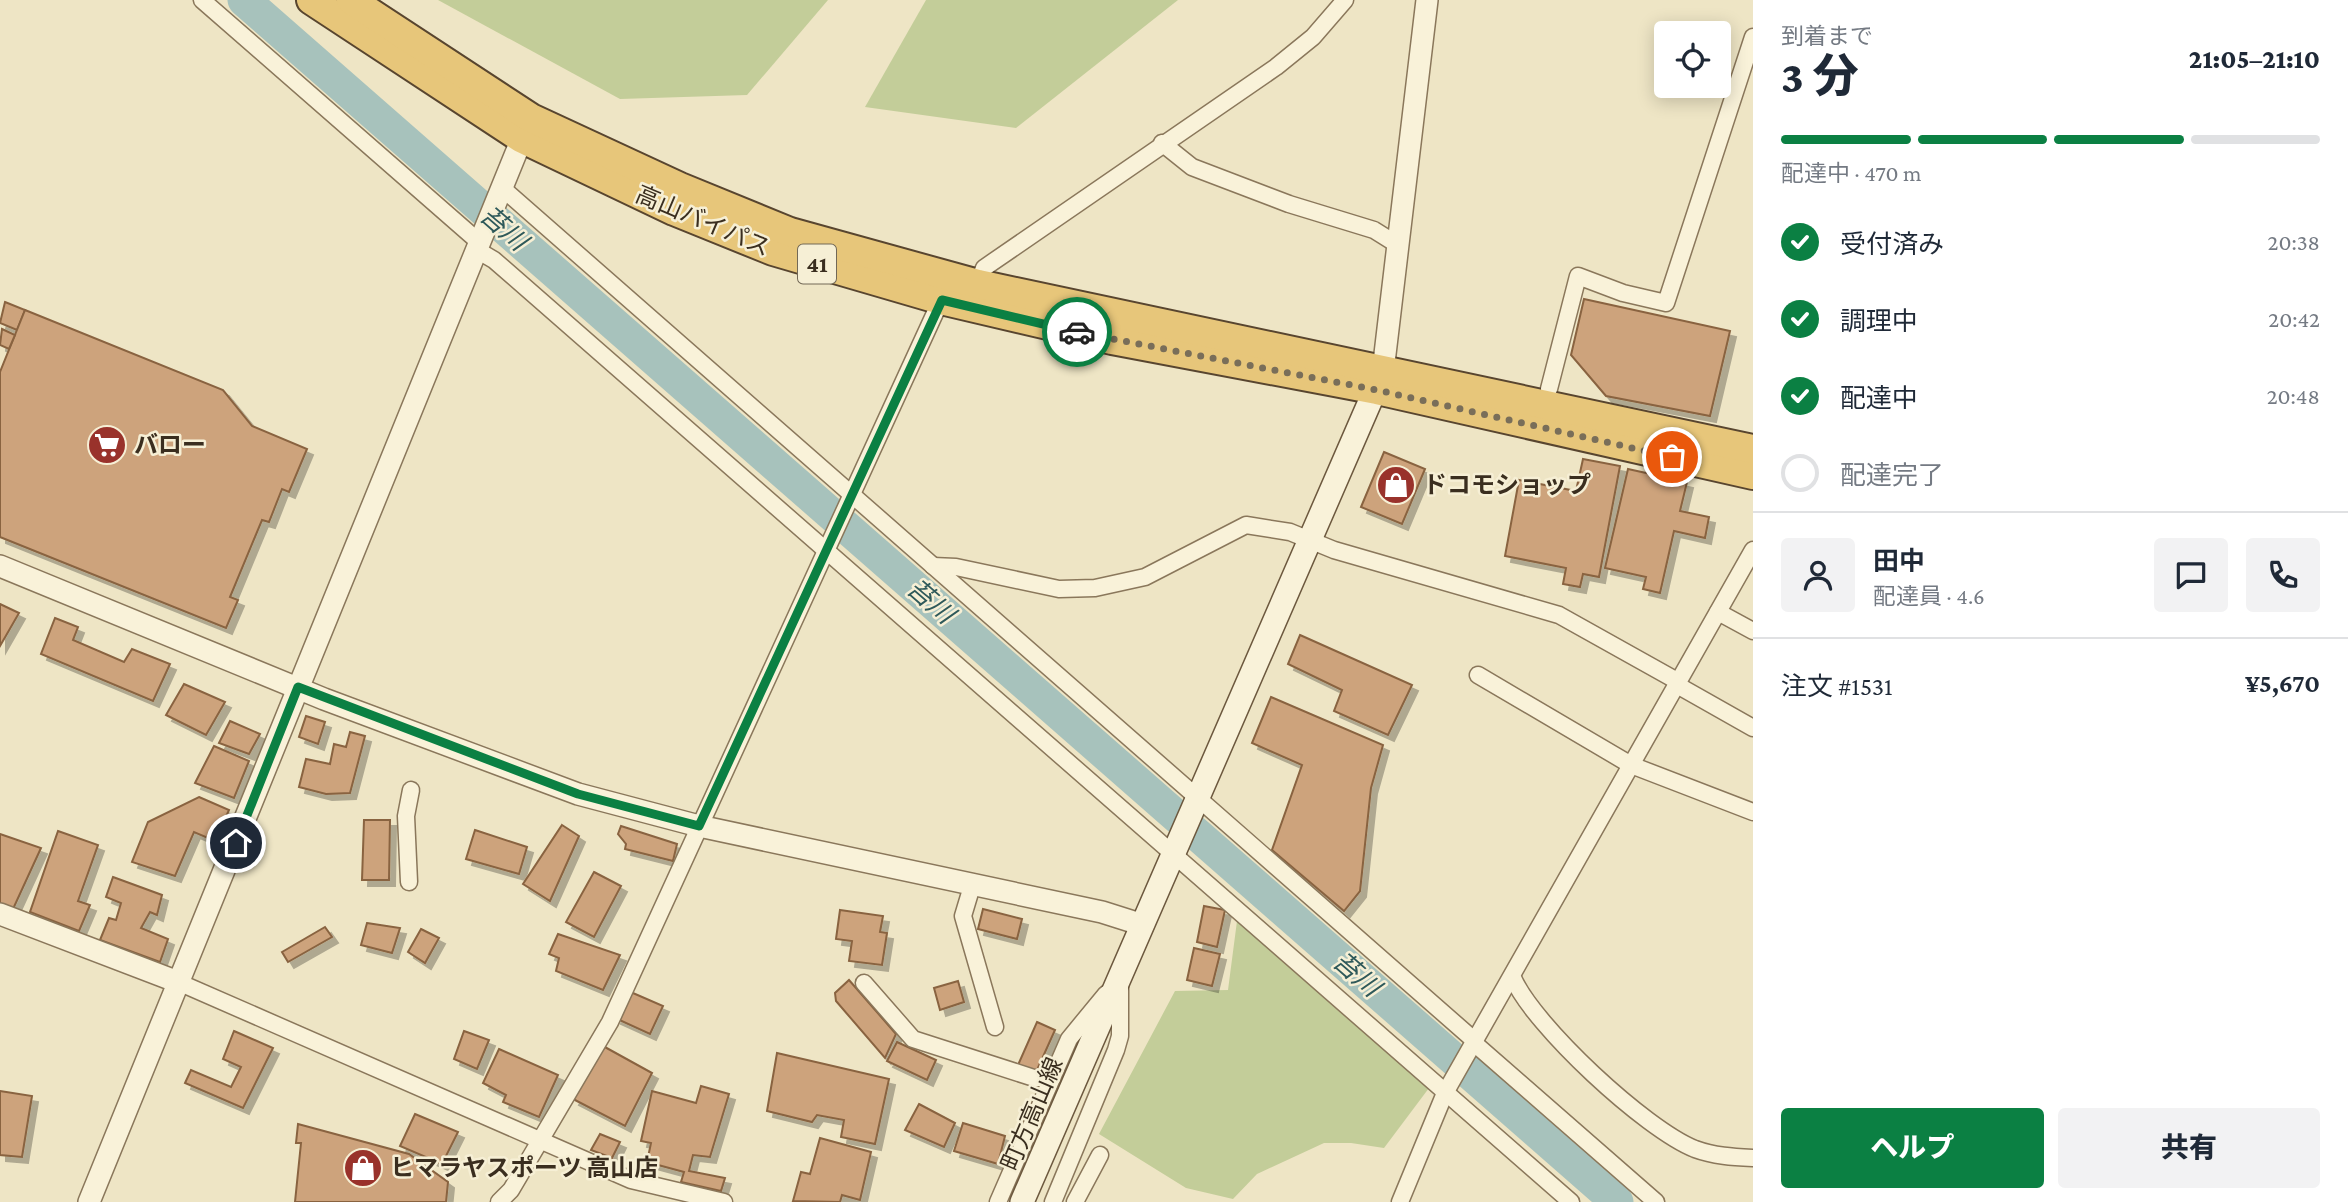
<!DOCTYPE html>
<html lang="ja">
<meta charset="utf-8">
<style>
body{margin:0;font-family:"Crimson Pro","Noto Sans JP",serif;background:#f2f2f3;color:#1f2937;height:100vh;display:flex;flex-direction:column;font-size:26px;white-space:nowrap}
*{box-sizing:border-box;margin:0}
p{font-size:23px;color:#747a83}
.icon{flex:none;width:38px;height:38px;fill:none;stroke:currentColor;stroke-width:2;stroke-linecap:round;stroke-linejoin:round}
.map{position:relative;flex:1;overflow:hidden}
.panel{display:flex;flex-direction:column;background:#fff;width:595px}
.panel>*{flex:none}
.fabs{position:absolute;left:1654px;top:21px;display:grid;gap:14px}
.fabs a{display:grid;place-items:center;width:77px;height:77px;border-radius:7px;background:#fff;box-shadow:0 4px 18px #0003;font-size:35px}
.pin{position:absolute;display:grid;place-items:center;width:60px;height:60px;color:#fff;margin:-30px;border:4px solid #fff;border-radius:50%;box-shadow:0 2px 7px #0007}
.courier{position:absolute;display:grid;place-items:center;width:70px;height:70px;margin:-35px;border:5px solid #0b8043;border-radius:50%;background:#fff;color:#222;box-shadow:0 2px 9px #0007}
.overview em{font-style:normal;font-weight:800}
.overview div{display:flex;flex-direction:column-reverse}
.overview{display:flex;align-items:center;justify-content:space-between;height:119px;padding:0 28px}
h1{font-size:46px;font-weight:800;line-height:52px}
.bar{display:grid;grid-template-columns:repeat(4,1fr);gap:10px 7px;align-content:center;height:84px;padding:0 28px}
.bar i{height:9px;border-radius:5px;background:#e0e1e3}
.bar .on{background:#0b8043}
.bar p{grid-column:span 4}
.line{display:flex;align-items:center;gap:18px;padding:0 28px;border-top:2px solid #e0e1e3}
.line div{flex:1}
.round{display:grid;place-items:center;flex:none;width:74px;height:74px;border-radius:7px;background:#f2f2f3}
ol{padding:0 28px;list-style:none}
li{display:flex;align-items:center;gap:21px;height:77px}
li p{margin-inline-start:auto}
li .icon{padding:7px;border-radius:50%;background:#0b8043;color:#fff;stroke-width:4}
li:last-child{color:#747a83}
li i{width:38px;height:38px;border:4px solid #e0e1e3;border-radius:50%}
.button{display:flex;gap:14px;margin-top:auto;padding:14px 28px}
.button a{flex:1;height:80px;border-radius:7px;background:#0b8043;color:#fff;font-size:28px;font-weight:800;line-height:80px;text-align:center}
.button a+a{background:#f2f2f3;color:#1f2937}
main{display:flex;flex:1;min-height:0}
.map>svg:first-child{display:block}
.green{fill:#c3cd99}
.lines{fill:none;stroke-linecap:round;stroke-linejoin:round}
.river{stroke:#a7c2bc;stroke-width:33}
.building{fill:#cda37b;stroke:#896341;stroke-width:2;filter:url(#shadow)}
.minor-casing{stroke:#8a775b;stroke-width:19}
.tertiary-casing{stroke:#8a775b;stroke-width:24}
.secondary-casing{stroke:#6c583e;stroke-width:26}
.trunk-casing{stroke:#58452f;stroke-width:32}
.minor{stroke:#f9f2d9;stroke-width:16}
.tertiary{stroke:#f9f2d9;stroke-width:21}
.secondary{stroke:#f9f2d9;stroke-width:23}
.trunk{stroke:#e7c67a;stroke-width:28}
.done{stroke:#796e59;stroke-width:7;stroke-dasharray:0 12.6}
.route{stroke:#0b8043;stroke-width:9}
.labels{text-anchor:middle;stroke-width:5;stroke-linejoin:round;paint-order:stroke}
.shield{fill:#f6efd5;stroke:#726856;stroke-width:2}
.shield-label{font-size:23px;font-weight:bold;fill:#3a2e1f}
.street-label{font-size:24px;fill:#3a2e1f;stroke:#f6efd5}
.poi-label{font-size:24px;font-weight:bold;fill:#3a2e1f;stroke:#f6efd5;text-anchor:start}
.water-label{font-size:26px;font-style:italic;fill:#2e595a;stroke:#f6efd5}
</style>
<main>
<div class="map">
<svg width="1753" height="1202" viewBox="0 0 1753 1202">
<defs>
<filter id="shadow"><feDropShadow dx="6" dy="6" stdDeviation="0" flood-color="#0004"/></filter>
</defs>
<rect width="100%" height="100%" fill="#eee5c5"/>
<g class="green">
<polygon points="438,0 828,0 747,95 620,99"/>
<polygon points="926,0 1178,0 1016,128 865,107"/>
<polygon points="1237,921 1429,1088 1384,1148 1351,1143 1324,1143 1257,1174 1233,1199 1186,1188 1099,1134 1175,991 1228,990"/>
</g>
<g class="lines">
<polyline class="river" points="244,0 1617,1202"/>
</g>
<g class="building">
<polygon points="1584,299 1730,331 1710,416 1606,396 1571,355"/>
<polygon points="5,302 25,310 17,330 0,323"/>
<polygon points="25,310 223,390 252,426 307,449 289,492 282,489 269,522 262,520 230,597 238,600 226,628 0,537 0,372"/>
<polygon points="2,329 15,335 9,349 0,345"/>
<polygon points="1384,452 1425,469 1402,524 1361,507"/>
<polygon points="1583,459 1620,466 1599,577 1583,574 1580,587 1563,584 1566,568 1505,556 1519,480 1576,491"/>
<polygon points="1628,469 1687,482 1680,511 1709,517 1705,538 1674,531 1660,593 1643,589 1646,577 1605,568"/>
<polygon points="0,604 19,613 0,646"/>
<polygon points="55,618 78,627 73,640 124,662 132,649 170,664 153,701 41,654"/>
<polygon points="1300,635 1412,685 1388,735 1334,711 1342,690 1288,664"/>
<polygon points="184,684 225,702 206,735 166,715"/>
<polygon points="1271,697 1383,745 1371,788 1360,891 1344,911 1272,850 1302,765 1252,743"/>
<polygon points="306,716 325,722 318,744 299,737"/>
<polygon points="230,721 260,734 249,754 219,743"/>
<polygon points="350,732 365,736 350,793 326,794 299,787 306,759 330,764 334,744 346,747"/>
<polygon points="214,746 249,761 234,798 195,783"/>
<polygon points="199,797 229,810 215,841 194,832 175,876 132,862 148,822"/>
<polygon points="364,820 390,820 389,880 362,880"/>
<polygon points="562,825 579,836 550,901 523,884"/>
<polygon points="621,826 677,844 673,861 625,849 626,844 618,834"/>
<polygon points="475,830 527,847 519,874 466,859"/>
<polygon points="58,831 98,845 78,901 90,905 79,931 30,912"/>
<polygon points="0,834 41,848 13,909 0,905"/>
<polygon points="594,872 621,886 594,937 566,922"/>
<polygon points="113,877 162,895 157,915 150,912 141,928 168,939 160,962 100,940 109,918 116,920 121,903 106,897"/>
<polygon points="1204,906 1225,910 1217,947 1197,942"/>
<polygon points="983,909 1022,919 1017,939 978,929"/>
<polygon points="840,910 883,916 880,932 887,933 882,965 849,961 852,941 836,939"/>
<polygon points="367,923 400,928 392,953 361,945"/>
<polygon points="325,927 332,937 288,962 282,952"/>
<polygon points="421,929 439,938 425,963 408,952"/>
<polygon points="558,934 620,955 603,990 556,971 559,958 549,954"/>
<polygon points="1194,948 1220,954 1212,986 1187,980"/>
<polygon points="849,980 896,1034 885,1058 836,1001 835,993"/>
<polygon points="958,981 964,1002 940,1010 934,988"/>
<polygon points="626,990 663,1006 650,1034 615,1018"/>
<polygon points="1037,1022 1055,1030 1037,1070 1032,1071 1018,1065"/>
<polygon points="234,1031 273,1048 243,1108 185,1083 191,1070 231,1087 241,1067 223,1059"/>
<polygon points="464,1031 489,1040 477,1069 454,1059"/>
<polygon points="897,1042 936,1060 927,1080 887,1061"/>
<polygon points="603,1046 652,1073 625,1126 573,1099"/>
<polygon points="499,1049 558,1075 539,1117 503,1102 506,1095 483,1083"/>
<polygon points="777,1053 889,1079 875,1144 841,1137 844,1120 817,1115 812,1122 767,1111"/>
<polygon points="701,1086 729,1094 710,1157 693,1155 689,1171 725,1178 721,1191 681,1182 684,1172 647,1162 651,1143 641,1141 652,1091 696,1103"/>
<polygon points="0,1091 32,1096 22,1157 0,1155"/>
<polygon points="919,1104 955,1123 944,1147 905,1130"/>
<polygon points="415,1114 458,1132 442,1164 400,1146"/>
<polygon points="963,1123 1005,1136 998,1164 954,1151"/>
<polygon points="298,1124 409,1154 448,1182 446,1202 295,1202 301,1143 296,1143"/>
<polygon points="600,1134 620,1142 612,1158 591,1150"/>
<polygon points="820,1138 871,1152 860,1200 842,1195 840,1202 793,1201 801,1172 810,1174"/>
</g>
<g class="lines">
<defs>
<g id="minor">
<polyline points="202,0 479,242"/>
<polyline points="1162,143 1192,167 1289,204 1374,230 1398,245"/>
<polyline points="501,187 1475,1041"/>
<polyline points="477,250 494,260 1571,1202"/>
<polyline points="978,284 984,268 1276,67 1313,37 1345,0"/>
<polyline points="1549,389 1578,276 1623,293 1666,303 1753,37"/>
<polyline points="933,566 956,567 1059,589 1095,588 1145,577 1246,525 1290,532 1334,550 1559,615 1679,682"/>
<polyline points="1718,612 1753,631"/>
<polyline points="1478,675 1631,765 1753,812"/>
<polyline points="1677,685 1753,728"/>
<polyline points="409,882 406,816 411,790"/>
<polyline points="972,886 963,916 995,1027"/>
<path d="M1513 978C1534 1026 1645 1129 1695 1149 1714 1156 1733 1157 1753 1158"/>
<polyline points="178,982 631,1180 724,1202"/>
<polyline points="864,983 913,1039 1034,1078 1052,1078"/>
<polyline points="1474,1043 1656,1202"/>
<polyline points="499,1202 511,1190 610,1022 941,300"/>
<polyline points="998,1202 1069,1039 1106,994"/>
<polyline points="1053,1202 1116,1050 1120,1036 1120,987"/>
<polyline points="1075,1202 1100,1155"/>
<polyline points="1400,1202 1445,1093 1753,550"/>
</g>
<g id="tertiary">
<polyline points="1383,371 1427,0"/>
<polyline points="0,566 324,699 578,794 699,826 1102,912 1143,925"/>
<polyline points="0,914 178,982"/>
<polyline points="89,1202 527,126"/>
</g>
<polyline id="secondary" points="1022,1202 1382,374"/>
<g id="trunk">
<polyline points="311,0 521,138 674,211 773,251 941,300 1112,340 1377,390 1753,475"/>
<polyline points="351,0 531,118 680,187 790,232 978,284 1753,449"/>
</g>
</defs>
<use href="#minor" class="minor-casing"/>
<use href="#tertiary" class="tertiary-casing"/>
<use href="#secondary" class="secondary-casing"/>
<use href="#trunk" class="trunk-casing"/>
<use href="#minor" class="minor"/>
<use href="#tertiary" class="tertiary"/>
<use href="#secondary" class="secondary"/>
<use href="#trunk" class="trunk"/>
</g>
<g class="lines">
<polyline class="done" points="1077,332 1377,390 1672,457"/>
<polyline class="route" points="236,843 298,687 578,794 699,826 942,300 1077,332"/>
</g>
<defs>
<symbol id="supermarket-disc" viewBox="-11 -11 22 22"><circle r="9.5" fill="#99322b" stroke="#f6efd5"/><path d="M-6-5.5h2.5l.6 2H6L4.5 2H-2.5L-4.4-4H-6ZM-1.5 3.2a1.3 1.3 0 1 0 .1 0ZM3 3.2a1.3 1.3 0 1 0 .1 0Z" fill="#fff"/></symbol>
<symbol id="shop-disc" viewBox="-11 -11 22 22"><circle r="9.5" fill="#99322b" stroke="#f6efd5"/><path d="M-5-2.5h2.3a2.7 3.5 0 0 1 5.4 0H5L5.5 6h-11ZM-1.5-2.5h3a1.5 2.3 0 0 0-3 0Z" fill="#fff"/></symbol>
</defs>
<g fill-rule="evenodd">
<use href="#supermarket-disc" x="85" y="423" width="44" height="44"/>
<use href="#shop-disc" x="1374" y="463" width="44" height="44"/>
<use href="#shop-disc" x="341" y="1146" width="44" height="44"/>
</g>
<g class="labels">
<rect class="shield" x="798" y="244.5" width="38" height="39" rx="5"/>
<g class="shield-label">
<text x="817" y="272">41</text>
</g>
<g class="street-label">
<text transform="translate(703 221) rotate(23)" y="8">高山バイパス</text>
<text transform="translate(1032 1114) rotate(-67)" y="8">町方高山線</text>
</g>
<g class="poi-label">
<text x="134" y="453">バロー</text>
<text x="1423" y="493">ドコモショップ</text>
<text x="390" y="1176">ヒマラヤスポーツ 高山店</text>
</g>
<g class="water-label">
<text transform="translate(504 228) rotate(41)" y="9">苔川</text>
<text transform="translate(931 601) rotate(41)" y="9">苔川</text>
<text transform="translate(1357 974) rotate(41)" y="9">苔川</text>
</g>
</g>
</svg>
<div class="fabs">
<a><svg class="icon" aria-label="locate" viewBox="0 0 24 24"><circle cx="12" cy="12" r="6"/><path d="M12 2v4M12 18v4M2 12h4M18 12h4"/></svg></a>
</div>
<div class="pin" style="left:1672px;top:457px;background:#ea580c"><svg class="icon" aria-label="bag" viewBox="0 0 24 24"><path d="M5 8h14l-1 12H6zM9 8a3 3 0 0 1 6 0"/></svg></div>
<div class="pin" style="left:236px;top:843px;background:#1f2937"><svg class="icon" aria-label="home" viewBox="0 0 24 24"><path d="M3 11l9-7 9 7M6 9v11h12V9"/></svg></div>
<div class="courier" style="left:1077px;top:332px"><svg class="icon" aria-label="car" viewBox="0 0 24 24"><path d="M5 17H2v-5l4-1 3-4h7l3 4 3 1v5h-3M9 17h6M6 11h13"/><circle cx="7" cy="17" r="2"/><circle cx="17" cy="17" r="2"/></svg></div>
</div>
<section class="panel">
<div class="overview"><div><h1>3 分</h1><p>到着まで</p></div><em>21:05–21:10</em></div>
<div class="bar"><i class="on"></i><i class="on"></i><i class="on"></i><i></i><p>配達中 · 470 m</p></div>
<ol>
<li><svg class="icon" aria-label="check" viewBox="0 0 24 24"><path d="M5 12l5 5 9-10"/></svg>受付済み<p>20:38</p></li>
<li><svg class="icon" aria-label="check" viewBox="0 0 24 24"><path d="M5 12l5 5 9-10"/></svg>調理中<p>20:42</p></li>
<li><svg class="icon" aria-label="check" viewBox="0 0 24 24"><path d="M5 12l5 5 9-10"/></svg>配達中<p>20:48</p></li>
<li><i></i>配達完了</li>
</ol>
<div class="line" style="height:126px"><a class="round"><svg class="icon" aria-label="person" viewBox="0 0 24 24"><circle cx="12" cy="8" r="4"/><path d="M4 21q1-7 8-7t8 7"/></svg></a><div><b>田中</b><p>配達員 · 4.6</p></div><a class="round"><svg class="icon" aria-label="chat" viewBox="0 0 24 24"><path d="M4 5h16v11H9l-5 4z"/></svg></a><a class="round"><svg class="icon" aria-label="phone" viewBox="0 0 24 24"><path d="M5 4h4l2 5-3 2q2 4 5 5l2-3 5 2v4C11 20 4 13 5 4z"/></svg></a></div>
<div class="line" style="height:91px"><div>注文 #1531</div><b>¥5,670</b></div>
<div class="button"><a>ヘルプ</a><a>共有</a></div>
</section>
</main>
